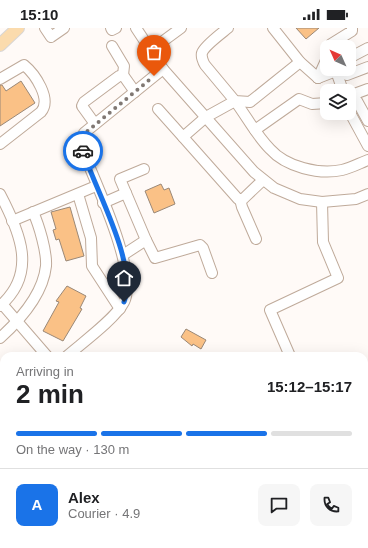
<!DOCTYPE html>
<meta charset="utf-8">
<style>
body{margin:0;font-family:Arial,sans-serif;background:#f6f6f6;color:#202124;height:100vh;display:flex;flex-direction:column;font-size:15px;white-space:nowrap}
*{box-sizing:border-box;margin:0}
p{font-size:13px;color:#757577}
.icon{flex:none;width:22px;height:22px;fill:none;stroke:currentColor;stroke-width:2;stroke-linecap:round;stroke-linejoin:round}
.map{position:relative;flex:1;overflow:hidden}
.drawer{position:absolute;left:0px;top:324px;width:368px;height:196px;display:flex;flex-direction:column;background:#fff;border-radius:12px 12px 0 0;box-shadow:0 4px 16px #0002}
.drawer>*{flex:none}
.needle{width:26px;rotate:315deg}
.controls{position:absolute;left:320px;top:12px;display:grid;gap:8px}
.controls a{display:grid;place-items:center;width:36px;height:36px;border-radius:8px;background:#fff;box-shadow:0 4px 16px #0002;font-size:20px}
.pin{position:absolute;display:grid;place-items:center;width:34px;height:34px;color:#fff;margin:-41px -17px;border-radius:50% 50% 50% 0;rotate:-45deg;box-shadow:0 0 4px #0007}
.pin .icon{rotate:45deg}
.courier{position:absolute;display:grid;place-items:center;width:40px;height:40px;margin:-20px;border:3px solid #1a73e8;border-radius:50%;background:#fff;color:#222;box-shadow:0 1px 5px #0007}
.overview em{font-style:normal;font-weight:700}
.overview div{display:flex;flex-direction:column-reverse}
.overview{display:flex;align-items:center;justify-content:space-between;height:68px;padding:0 16px}
h1{font-size:26px;font-weight:700;line-height:30px}
.bar{display:grid;grid-template-columns:repeat(4,1fr);gap:6px 4px;align-content:center;height:48px;padding:0 16px}
.bar i{height:5px;border-radius:3px;background:#e0e0e0}
.bar .active{background:#1a73e8}
.bar p{grid-column:span 4}
.line{display:flex;align-items:center;gap:10px;padding:0 16px;border-top:1px solid #e0e0e0}
.line div{flex:1}
.round{display:grid;place-items:center;flex:none;width:42px;height:42px;border-radius:8px;background:#f6f6f6}
.status{display:flex;justify-content:space-between;align-items:center;height:28px;padding:0 20px;background:#fff;direction:ltr}
.status svg{height:11px;fill:currentColor}
.map>svg:first-child{display:block}
.building{fill:#fac186;stroke:#9a8877}
.lines{fill:none;stroke-linecap:round;stroke-linejoin:round}
.minor-casing{stroke:#bfaa9a;stroke-width:12}
.major-casing{stroke:#d8d6d5;stroke-width:14}
.minor{stroke:#fff;stroke-width:10}
.major{stroke:#fbdbad;stroke-width:12}
.done{stroke:#807873;stroke-width:4;stroke-dasharray:0 7.2}
.route{stroke:#1a73e8;stroke-width:5}
</style>
<div class="status"><b>15:10</b><svg viewBox="0 0 49 12"><path d="M0 12V9h3v3zM5 12V6h3v6zM10 12V3h3v9zM15 12V0h3v12zM26 1h20v11H26zM47 4h2v5h-2z"/></svg></div>
<div class="map">
<svg width="368" height="520" viewBox="0 0 368 520">
<rect width="100%" height="100%" fill="#fffaf7"/>
<g class="building">
<polygon points="296,0 319,0 306,11"/>
<polygon points="21,53 35,75 0,98 0,57 2,57 6,63"/>
<polygon points="161,156 164,162 169,160 175,176 154,185 145,163"/>
<polygon points="70,179 84,228 66,233 59,211 56,212 53,202 56,201 51,184"/>
<polygon points="67,258 86,268 80,280 82,281 63,313 43,303 59,274 56,273"/>
<polygon points="186,301 206,312 201,321 193,316 192,318 181,309"/>
</g>
<g class="lines">
<defs>
<g id="minor">
<polyline points="45,0 51,9 64,0"/>
<polyline points="111,0 112,2 116,0"/>
<polyline points="136,0 163,41 254,144 274,160 300,171 322,174 356,171 368,166"/>
<path d="M228 0C222 5 204 18 202 25 201 28 203 34 205 37L235 73 250 74 300 34"/>
<polyline points="273,0 300,34 318,50"/>
<polyline points="112,18 124,38 123,47"/>
<polyline points="329,19 331,16 352,3 352,0"/>
<polyline points="151,22 181,0"/>
<polyline points="349,30 368,20"/>
<polyline points="337,41 336,43 347,47 368,39"/>
<polyline points="318,50 336,43 343,63"/>
<polyline points="318,50 327,30"/>
<path d="M0 51 24 37C35 46 52 71 41 84L0 116"/>
<polyline points="349,68 368,61"/>
<polyline points="349,71 357,73 368,93"/>
<path d="M158 81 183 109 206 89 235 73C247 89 256 107 270 121 286 139 319 147 342 142 351 140 360 135 368 132"/>
<polyline points="349,83 368,118"/>
<polyline points="95,96 82,78 84,74 119,48 123,47 135,64"/>
<polyline points="255,102 299,71 312,76 327,75"/>
<polyline points="183,109 238,171 243,171 263,152"/>
<polyline points="126,165 120,151 144,141"/>
<path d="M0 166C20 204 38 245 0 278"/>
<polyline points="78,166 91,210 92,238 120,281"/>
<polyline points="240,171 242,179 256,211"/>
<polyline points="103,175 126,165 146,212"/>
<polyline points="12,193 96,158"/>
<polyline points="123,227 146,212 155,230 200,217 203,220 212,245"/>
<polyline points="2,276 47,328"/>
<path d="M0 310C20 292 43 266 46 238 47 224 39 197 33 184"/>
<path d="M67 328C82 315 116 290 124 274 139 245 95 154 83 123L84 105 163 41"/>
<polyline points="290,328 270,282 338,250 323,214 322,174"/>
<polyline points="364,359 368,359"/>
<polyline points="0,385 4,381"/>
<polyline points="364,470 368,470"/>
<polyline points="0,504 4,500"/>
<polyline points="245,520 255,516"/>
</g>
<polyline id="major" points="0,17 18,0"/>
</defs>
<use href="#minor" class="minor-casing"/>
<use href="#major" class="major-casing"/>
<use href="#minor" class="minor"/>
<use href="#major" class="major"/>
</g>
<g class="lines">
<polyline class="done" points="83,123 84,106 154,48"/>
<path class="route" d="M83 123C95 162 138 235 124 274"/>
</g>
</svg>
<div class="controls">
<a><svg class="needle" viewBox="-14 -14 28 28"><path d="M0-13l5 13h-10z" fill="#e53935"/><path d="M0 13l5-13h-10z" fill="#757577"/></svg></a>
<a><svg class="icon" aria-label="layers" viewBox="0 0 24 24"><path d="M12 4l9 5-9 5-9-5zM3 14l9 5 9-5"/></svg></a>
</div>
<div class="pin" style="left:154px;top:48px;background:#ea580c"><svg class="icon" aria-label="bag" viewBox="0 0 24 24"><path d="M5 8h14l-1 12H6zM9 8a3 3 0 0 1 6 0"/></svg></div>
<div class="pin" style="left:124px;top:274px;background:#1f2937"><svg class="icon" aria-label="home" viewBox="0 0 24 24"><path d="M3 11l9-7 9 7M6 9v11h12V9"/></svg></div>
<div class="courier" style="left:83px;top:123px"><svg class="icon" aria-label="car" viewBox="0 0 24 24"><path d="M5 17H2v-5l4-1 3-4h7l3 4 3 1v5h-3M9 17h6M6 11h13"/><circle cx="7" cy="17" r="2"/><circle cx="17" cy="17" r="2"/></svg></div>
<section class="drawer">
<div class="overview"><div><h1>2 min</h1><p>Arriving in</p></div><em>15:12–15:17</em></div>
<div class="bar"><i class="active"></i><i class="active"></i><i class="active"></i><i></i><p>On the way · 130 m</p></div>
<div class="line" style="height:72px"><b class="round" style="background:#1a73e8;color:#fff">A</b><div><b>Alex</b><p>Courier · 4.9</p></div><a class="round"><svg class="icon" aria-label="chat" viewBox="0 0 24 24"><path d="M4 5h16v11H9l-5 4z"/></svg></a><a class="round"><svg class="icon" aria-label="phone" viewBox="0 0 24 24"><path d="M5 4h4l2 5-3 2q2 4 5 5l2-3 5 2v4C11 20 4 13 5 4z"/></svg></a></div>
</section>
</div>
